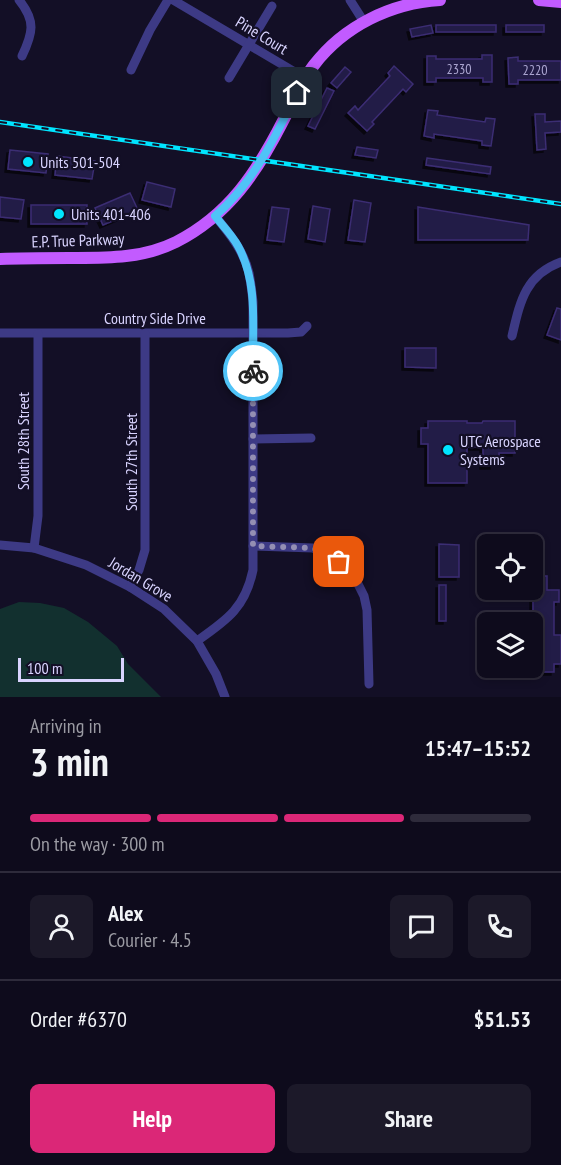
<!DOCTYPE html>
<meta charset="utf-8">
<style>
body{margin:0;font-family:"PT Sans Narrow",sans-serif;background:#1c1929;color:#f1f3f6;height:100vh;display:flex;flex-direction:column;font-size:22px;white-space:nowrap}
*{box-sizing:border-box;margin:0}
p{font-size:20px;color:#9b9ba3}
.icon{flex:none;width:33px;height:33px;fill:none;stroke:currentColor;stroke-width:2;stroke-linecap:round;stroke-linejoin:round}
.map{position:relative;height:697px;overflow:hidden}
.sheet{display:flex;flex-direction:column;background:#0e0b1c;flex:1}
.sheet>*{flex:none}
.tools{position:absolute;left:477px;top:534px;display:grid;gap:12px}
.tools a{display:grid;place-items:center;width:66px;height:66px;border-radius:9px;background:#0e0b1c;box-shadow:0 3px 9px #0003,0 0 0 2px #2e2b3b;font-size:30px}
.scale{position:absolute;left:18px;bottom:15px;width:106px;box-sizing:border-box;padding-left:6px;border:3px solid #d9d4ff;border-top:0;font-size:16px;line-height:21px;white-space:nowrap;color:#d9d4ff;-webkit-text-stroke:4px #130f26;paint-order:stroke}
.pin{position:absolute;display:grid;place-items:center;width:51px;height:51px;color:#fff;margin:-26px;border-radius:12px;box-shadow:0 3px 9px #0006}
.courier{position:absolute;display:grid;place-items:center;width:60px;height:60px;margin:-30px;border:4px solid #4fc3f7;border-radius:50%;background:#fff;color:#222;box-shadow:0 2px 8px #0007}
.headline em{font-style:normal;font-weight:600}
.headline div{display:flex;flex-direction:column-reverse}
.headline{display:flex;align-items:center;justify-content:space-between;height:102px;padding:0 30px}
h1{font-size:39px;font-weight:600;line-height:45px}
.bar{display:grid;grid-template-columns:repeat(4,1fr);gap:9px 6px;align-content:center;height:72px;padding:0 30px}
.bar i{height:8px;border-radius:4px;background:#2e2b3b}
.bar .on{background:#db2777}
.bar p{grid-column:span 4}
.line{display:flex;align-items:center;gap:15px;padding:0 30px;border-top:2px solid #2e2b3b}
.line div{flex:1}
.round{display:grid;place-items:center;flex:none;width:63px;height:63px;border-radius:9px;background:#1c1929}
.button{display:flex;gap:12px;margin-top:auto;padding:12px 30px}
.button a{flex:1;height:69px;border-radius:9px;background:#db2777;color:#fff;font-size:24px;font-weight:600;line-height:69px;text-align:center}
.button a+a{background:#1c1929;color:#f1f3f6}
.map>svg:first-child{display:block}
.green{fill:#12302f}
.building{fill:#241b47;stroke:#3b2d73;stroke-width:1.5;filter:url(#shadow)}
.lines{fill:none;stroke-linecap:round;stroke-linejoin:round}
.minor{stroke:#3d3a85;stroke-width:9}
.major{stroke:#c25bff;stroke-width:12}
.rail-casing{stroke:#00e5ff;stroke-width:4.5}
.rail{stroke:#130f26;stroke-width:2;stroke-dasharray:7;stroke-linecap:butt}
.done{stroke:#948fb3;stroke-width:6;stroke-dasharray:0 10.8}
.route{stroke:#4fc3f7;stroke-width:8}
.poi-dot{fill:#00e5ff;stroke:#130f26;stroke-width:2}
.labels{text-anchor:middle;stroke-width:4.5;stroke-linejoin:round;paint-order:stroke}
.number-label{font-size:14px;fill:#aca6d1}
.street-label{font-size:16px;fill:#d9d4ff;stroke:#130f26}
.poi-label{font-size:16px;fill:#d9d4ff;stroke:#130f26;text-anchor:start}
</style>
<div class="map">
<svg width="561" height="697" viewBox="0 0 561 697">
<defs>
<filter id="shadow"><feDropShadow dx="-3" dy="3" stdDeviation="0" flood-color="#0009"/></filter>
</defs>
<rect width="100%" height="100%" fill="#130f26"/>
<polygon class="green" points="19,602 40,603 64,608 88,622 117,646 128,664 161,697 0,697 0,609"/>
<g class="building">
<polygon points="431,25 433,33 412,37 410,29"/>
<rect x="436" y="25" width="60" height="7"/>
<rect x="506" y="25" width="38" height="7"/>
<polygon points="482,55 492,55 492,82 483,82 483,78 436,78 436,82 427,82 427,56 436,56 436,59 482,59"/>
<polygon points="518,57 518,61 561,61 561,80 518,80 518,84 509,84 508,58"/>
<polygon points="394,66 413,84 406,92 403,89 372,122 374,124 367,131 348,113 355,106 358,110 390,76 388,73"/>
<polygon points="345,67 351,72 337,88 331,83"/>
<polygon points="327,88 334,91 315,129 308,126"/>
<polygon points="428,110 438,111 437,115 485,122 486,118 495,119 491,146 482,145 482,141 434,134 434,138 424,136"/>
<polygon points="535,114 545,114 545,122 561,121 561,132 545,133 546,149 537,150"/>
<polygon points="357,147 378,150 376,158 355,155"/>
<polygon points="10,150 48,154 46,173 8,169"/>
<polygon points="57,156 95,161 92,179 55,175"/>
<polygon points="427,158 491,167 490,174 426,165"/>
<polygon points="147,182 175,189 171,207 142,200"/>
<polygon points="130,193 138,210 103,225 95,208"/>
<polygon points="0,197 24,200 21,219 0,217"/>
<polygon points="354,200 371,203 365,242 348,240"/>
<rect x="31" y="205" width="56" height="19"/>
<polygon points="313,206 330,209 325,242 308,239"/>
<polygon points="272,207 289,209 284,242 267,240"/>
<polygon points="418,207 529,225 528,240 418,240"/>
<polygon points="557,308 561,309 561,340 547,335"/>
<polygon points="405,348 436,348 436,368 405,367"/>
<polygon points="428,421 467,421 467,423 482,423 483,421 515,421 515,453 499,453 499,458 493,458 493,466 483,466 483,447 467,447 467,483 428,483 428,444 421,444 421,428 428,428"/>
<polygon points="439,544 459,545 459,577 439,577"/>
<polygon points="532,576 547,576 547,590 559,590 559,602 554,602 554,635 561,635 561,664 554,664 554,672 533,672 533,593 529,593 529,590 532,590"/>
<rect x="439" y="585" width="7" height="36"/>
</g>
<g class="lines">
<g class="minor">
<path d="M19 0C36 21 33 33 22 56"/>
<polyline points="173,0 305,78"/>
<polyline points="350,0 364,22"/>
<polyline points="131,70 150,30 168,0"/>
<polyline points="229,78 272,6"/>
<polyline points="0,333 288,333 301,332 307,326"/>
<path d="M512 336C520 302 525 275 561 262"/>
<polyline points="253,439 311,438"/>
<polyline points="0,545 34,548 86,565 130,587 164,609 197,641 216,674 225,697"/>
<polyline points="253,546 313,548 339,562 349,571 357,582 364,596 367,610 369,684"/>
<polyline points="34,548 38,516 38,334"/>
<polyline points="130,587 139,570 145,550 145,334"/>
<path d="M197 641C227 620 245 608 253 570V302C252 293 251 283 249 273 244 251 229 233 215 216"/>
</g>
<g class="major">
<polyline points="539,0 561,2"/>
<path d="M0 259C23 258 46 258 69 258 105 258 142 259 176 242 229 215 257 172 283 121 293 102 301 82 314 65 344 26 391 3 440 0"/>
</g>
<defs>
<polyline id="rail" points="0,122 561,204"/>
</defs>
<use href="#rail" class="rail-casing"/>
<use href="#rail" class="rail"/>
</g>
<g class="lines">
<polyline class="done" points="253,371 253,546 313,548 339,562"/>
<path class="route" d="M253 371C252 329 259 284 238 246 232 235 223 226 215 216 254 182 275 137 297 93"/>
</g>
<g class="poi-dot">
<circle cx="28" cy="162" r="6"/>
<circle cx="59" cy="214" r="6"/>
<circle cx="448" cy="450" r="6"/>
</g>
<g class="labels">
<g class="number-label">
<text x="459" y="74">2330</text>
<text x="535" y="75">2220</text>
</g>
<g class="street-label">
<text transform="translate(262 35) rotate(31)" y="6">Pine Court</text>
<text transform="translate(78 240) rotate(-2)" y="6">E.P. True Parkway</text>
<text x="155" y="324">Country Side Drive</text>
<text transform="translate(23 441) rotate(-90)" y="6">South 28th Street</text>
<text transform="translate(131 462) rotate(-90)" y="6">South 27th Street</text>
<text transform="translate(141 579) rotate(31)" y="6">Jordan Grove</text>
</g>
<g class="poi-label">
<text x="40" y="168">Units 501-504</text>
<text x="71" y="220">Units 401-406</text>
<text x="460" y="447">UTC Aerospace<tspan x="460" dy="18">Systems</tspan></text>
</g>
</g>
</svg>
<div class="tools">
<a><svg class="icon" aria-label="locate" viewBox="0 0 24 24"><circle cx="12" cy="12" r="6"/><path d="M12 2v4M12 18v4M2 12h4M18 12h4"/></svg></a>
<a><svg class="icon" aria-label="layers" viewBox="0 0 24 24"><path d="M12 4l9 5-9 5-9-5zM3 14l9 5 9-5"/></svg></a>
</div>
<div class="scale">100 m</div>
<div class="pin" style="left:339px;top:562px;background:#ea580c"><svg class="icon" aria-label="bag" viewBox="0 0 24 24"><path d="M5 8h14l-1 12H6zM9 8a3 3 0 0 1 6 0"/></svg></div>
<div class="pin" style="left:297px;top:93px;background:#1f2937"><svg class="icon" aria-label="home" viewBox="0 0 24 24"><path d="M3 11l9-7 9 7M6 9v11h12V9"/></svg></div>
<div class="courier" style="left:253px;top:371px"><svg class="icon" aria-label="bike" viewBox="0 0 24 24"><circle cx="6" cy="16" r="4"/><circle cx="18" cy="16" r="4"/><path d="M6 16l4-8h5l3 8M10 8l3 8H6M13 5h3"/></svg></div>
</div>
<section class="sheet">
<div class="headline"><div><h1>3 min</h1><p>Arriving in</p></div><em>15:47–15:52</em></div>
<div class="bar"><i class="on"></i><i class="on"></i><i class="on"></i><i></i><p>On the way · 300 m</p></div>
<div class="line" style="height:108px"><a class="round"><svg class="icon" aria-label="person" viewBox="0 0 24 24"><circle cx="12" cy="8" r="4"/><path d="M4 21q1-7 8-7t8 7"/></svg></a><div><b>Alex</b><p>Courier · 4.5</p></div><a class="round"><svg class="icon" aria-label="chat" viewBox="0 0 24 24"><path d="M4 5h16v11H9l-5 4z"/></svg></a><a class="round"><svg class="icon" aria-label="phone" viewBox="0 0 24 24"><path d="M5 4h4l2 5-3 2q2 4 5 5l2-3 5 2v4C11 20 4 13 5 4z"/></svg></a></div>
<div class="line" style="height:78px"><div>Order #6370</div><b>$51.53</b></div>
<div class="button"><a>Help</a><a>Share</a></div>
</section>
